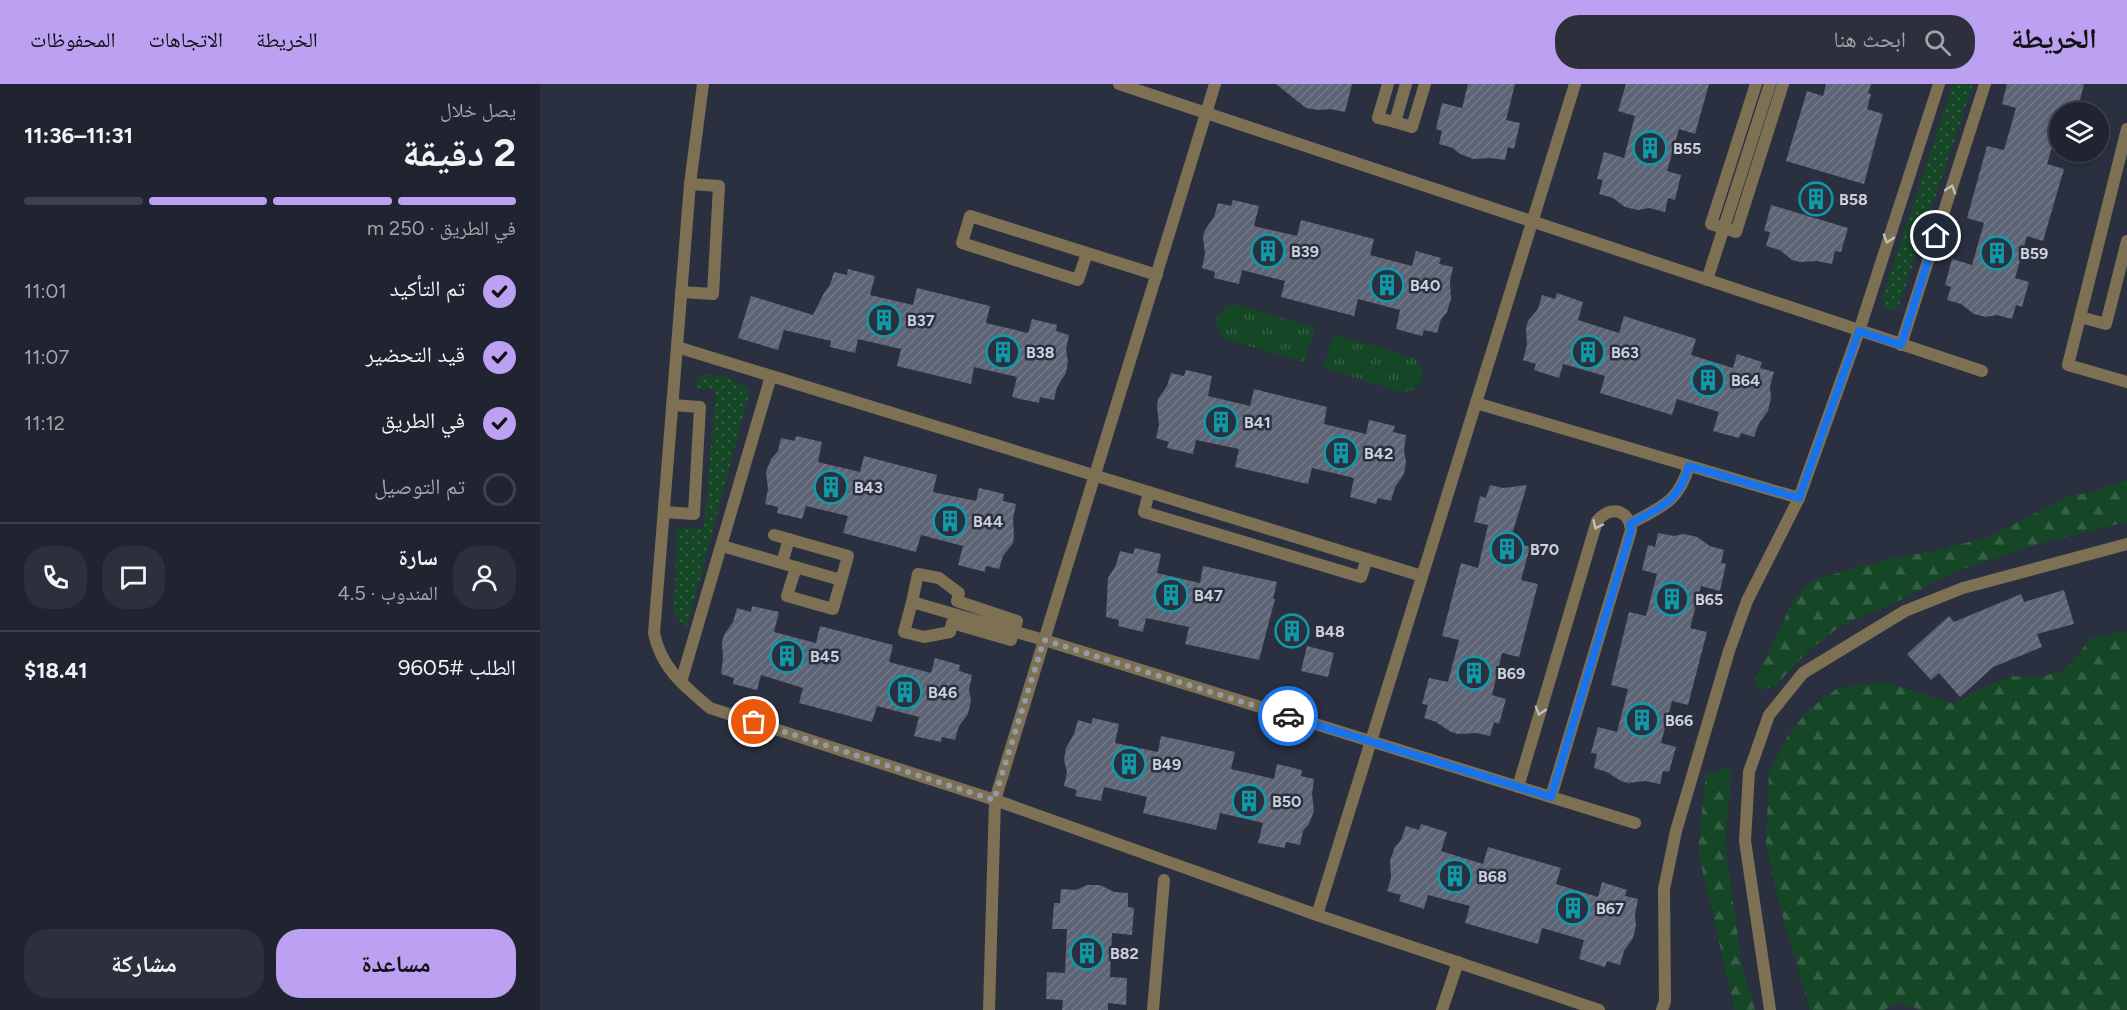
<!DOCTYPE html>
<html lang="ar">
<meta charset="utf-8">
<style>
body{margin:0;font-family:Figtree,"Noto Naskh Arabic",sans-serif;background:#2d303c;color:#f1f3f6;direction:rtl;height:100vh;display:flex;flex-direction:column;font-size:22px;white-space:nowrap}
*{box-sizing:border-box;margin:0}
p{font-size:20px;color:#a2a4ab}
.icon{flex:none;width:33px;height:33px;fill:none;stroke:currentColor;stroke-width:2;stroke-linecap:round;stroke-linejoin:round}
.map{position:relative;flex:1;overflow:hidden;direction:ltr}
.sheet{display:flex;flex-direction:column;background:#202430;width:540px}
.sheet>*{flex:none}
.tools{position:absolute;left:1509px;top:18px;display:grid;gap:12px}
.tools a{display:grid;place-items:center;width:60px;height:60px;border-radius:50%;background:#202430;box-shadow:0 3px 9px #0003,0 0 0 2px #3d414c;font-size:30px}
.pin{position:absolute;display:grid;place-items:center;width:51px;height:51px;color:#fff;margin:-26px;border:3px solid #fff;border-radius:50%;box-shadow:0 2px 6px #0007}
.courier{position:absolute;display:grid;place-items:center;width:60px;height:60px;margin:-30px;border:4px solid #1a73e8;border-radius:50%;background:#fff;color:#222;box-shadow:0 2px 8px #0007}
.head em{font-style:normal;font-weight:700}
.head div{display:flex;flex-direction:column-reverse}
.head{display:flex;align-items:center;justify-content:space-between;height:102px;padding:0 24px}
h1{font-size:39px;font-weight:700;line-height:45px}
.bar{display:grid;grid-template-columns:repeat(4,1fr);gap:9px 6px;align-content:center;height:72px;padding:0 24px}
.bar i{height:8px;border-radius:4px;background:#3d414c}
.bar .current{background:#bca0f2}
.bar p{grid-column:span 4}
.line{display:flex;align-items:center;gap:15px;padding:0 24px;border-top:2px solid #3d414c}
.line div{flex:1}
.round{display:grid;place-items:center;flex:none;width:63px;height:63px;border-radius:24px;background:#2d303c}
ol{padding:0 24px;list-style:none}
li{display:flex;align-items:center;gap:18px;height:66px}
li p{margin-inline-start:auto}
li .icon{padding:6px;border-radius:50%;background:#bca0f2;color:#111;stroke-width:4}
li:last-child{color:#a2a4ab}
li i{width:33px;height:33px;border:3px solid #3d414c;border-radius:50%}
.cta{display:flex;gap:12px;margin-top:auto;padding:12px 24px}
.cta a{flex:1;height:69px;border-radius:24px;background:#bca0f2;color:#111;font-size:24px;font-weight:700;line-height:69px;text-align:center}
.cta a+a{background:#2d303c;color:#f1f3f6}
header{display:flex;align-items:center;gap:36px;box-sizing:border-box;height:84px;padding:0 30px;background:#bca0f2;color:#111}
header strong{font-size:28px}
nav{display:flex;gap:33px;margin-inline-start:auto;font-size:21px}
.search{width:420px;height:54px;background:#2d303c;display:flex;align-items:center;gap:15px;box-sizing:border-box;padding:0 21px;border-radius:24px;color:#a2a4ab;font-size:22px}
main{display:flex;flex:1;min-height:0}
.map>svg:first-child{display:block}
.forest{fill:url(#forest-firs)}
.park{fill:url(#park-tufts)}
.garden{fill:url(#garden-dots)}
.building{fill:url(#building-hatch)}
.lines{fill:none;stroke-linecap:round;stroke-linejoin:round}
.street{stroke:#7d7053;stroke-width:12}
.oneway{stroke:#bdbec0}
.done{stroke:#9499a5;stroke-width:6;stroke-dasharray:0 10.8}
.route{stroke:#1a73e8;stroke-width:8}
.labels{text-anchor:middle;stroke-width:5;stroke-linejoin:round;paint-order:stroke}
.poi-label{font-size:16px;font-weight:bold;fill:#cdd1db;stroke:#2b3040;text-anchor:start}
</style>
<header>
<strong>الخريطة</strong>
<div class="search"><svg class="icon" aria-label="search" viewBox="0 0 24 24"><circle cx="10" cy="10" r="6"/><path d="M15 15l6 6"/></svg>ابحث هنا</div>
<nav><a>الخريطة</a><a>الاتجاهات</a><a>المحفوظات</a></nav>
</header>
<main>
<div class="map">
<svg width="1587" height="926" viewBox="0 0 1587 926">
<defs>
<pattern id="forest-firs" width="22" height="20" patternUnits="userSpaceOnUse" patternTransform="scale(1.5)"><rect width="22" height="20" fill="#154726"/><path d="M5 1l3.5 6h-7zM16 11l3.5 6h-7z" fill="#366045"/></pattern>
<pattern id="park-tufts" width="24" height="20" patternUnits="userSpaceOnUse" patternTransform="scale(1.5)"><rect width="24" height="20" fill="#154726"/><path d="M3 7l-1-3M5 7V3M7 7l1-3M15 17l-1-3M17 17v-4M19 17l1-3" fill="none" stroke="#366045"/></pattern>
<pattern id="garden-dots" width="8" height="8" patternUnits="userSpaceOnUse" patternTransform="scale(1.5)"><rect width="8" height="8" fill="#154726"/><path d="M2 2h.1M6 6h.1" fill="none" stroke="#366045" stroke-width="1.8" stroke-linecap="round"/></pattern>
<pattern id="building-hatch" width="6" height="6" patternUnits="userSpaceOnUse" patternTransform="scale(1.5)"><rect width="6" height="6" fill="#5d6475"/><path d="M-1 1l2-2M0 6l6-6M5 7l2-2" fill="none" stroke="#737988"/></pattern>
</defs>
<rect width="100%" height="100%" fill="#2b3040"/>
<g class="forest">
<polygon points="1587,396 1587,438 1504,458 1414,488 1360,516 1302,541 1268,567 1235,602 1217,607 1216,594 1254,515 1275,495 1353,474 1403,465 1451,452 1527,413 1552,408"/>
<polygon points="1587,547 1587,926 1383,926 1358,919 1344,926 1270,926 1237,812 1226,759 1229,688 1248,652 1267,627 1298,604 1345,598 1414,620 1440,605 1472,592 1498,594 1526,585 1551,554"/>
<polygon points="1188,684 1191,691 1185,760 1202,883 1215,926 1195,926 1158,768 1166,690"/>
</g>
<g class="park">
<path d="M696 220 775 244 765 278 684 255C671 241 676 222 696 220Z"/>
<path d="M794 250 874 274 882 283C884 298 877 307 863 308L783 284Z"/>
</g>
<g class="garden">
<polygon points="1413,0 1433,0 1360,219 1357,224 1349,225 1343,222 1342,215"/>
<polygon points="164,291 189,293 208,305 209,310 147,543 138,535 134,527 137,444 164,445 176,306 155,304 158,295"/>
</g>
<g class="building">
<polygon points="736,0 812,0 805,28 790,25 779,26 766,24"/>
<polygon points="928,0 975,0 966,36 980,39 974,65 968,63 965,76 950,74 933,75 920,70 913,64 899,60 902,47 896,45 902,19 922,24"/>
<polygon points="1086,0 1169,0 1155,50 1139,45 1127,87 1141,91 1135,116 1128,114 1125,128 1109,124 1098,126 1085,123 1073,114 1059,110 1063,96 1057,95 1064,68 1084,74 1095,32 1078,27"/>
<polygon points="1286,0 1331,0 1328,9 1331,10 1327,25 1343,30 1324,100 1246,77 1267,7 1283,12"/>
<polygon points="1467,0 1544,0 1537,28 1520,28 1520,37 1507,80 1524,85 1503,157 1487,152 1475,194 1489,198 1482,223 1476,221 1472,235 1457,231 1446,233 1434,230 1421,220 1407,216 1411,203 1405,201 1412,175 1432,181 1444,139 1427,134 1447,62 1464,66 1476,24 1462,20"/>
<polygon points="693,116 719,122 714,142 757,152 761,136 834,155 830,171 872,182 876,167 901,174 899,180 913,183 910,197 911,215 907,228 901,235 897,249 884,246 882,252 856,245 860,226 818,215 814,232 741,213 745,197 702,186 699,200 674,194 675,188 662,184 665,170 663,153 665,146 674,133 678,119 691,122"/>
<polygon points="1231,121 1308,144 1301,168 1295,167 1292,180 1277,177 1260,178 1252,176 1240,166 1226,162 1230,148 1224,147"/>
<polygon points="308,185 335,192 330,211 373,221 377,204 450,222 446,239 488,249 492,235 517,241 516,247 529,251 526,266 528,277 526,289 517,303 514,316 500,313 499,319 472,313 477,293 434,283 431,300 357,282 361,265 318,255 315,269 290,263 291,257 244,246 238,266 198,254 211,212 273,231 284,209 290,201 294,188 307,191"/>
<polygon points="1017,209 1043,218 1038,236 1079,249 1084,232 1156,255 1151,271 1193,284 1197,270 1222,278 1220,284 1234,288 1230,302 1231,314 1228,327 1219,339 1214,353 1201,349 1199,354 1173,347 1179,328 1137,315 1132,331 1060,309 1065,292 1023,280 1019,294 994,286 996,280 983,276 987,261 986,244 988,237 998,225 1002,211 1015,215"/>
<polygon points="646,286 672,292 668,312 710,322 714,305 787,323 784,340 826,350 829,336 855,342 853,348 866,351 864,367 866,378 864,390 855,403 851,417 838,414 836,420 810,413 814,394 772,384 768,400 695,383 699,365 656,356 653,370 627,364 629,358 616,354 619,341 617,322 618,315 627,302 631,289 644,292"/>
<polygon points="256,352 282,358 278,378 320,388 324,372 397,391 393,408 436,417 439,404 464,410 463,417 476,420 473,435 474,452 473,459 463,472 459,485 446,482 445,488 418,481 423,462 381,451 376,468 303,449 308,432 266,422 262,435 237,429 238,423 225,420 228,405 226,388 231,375 238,367 241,354 255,357"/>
<polygon points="950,401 963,404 987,401 970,457 990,463 981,496 998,500 979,573 962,569 952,611 966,615 959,640 954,638 950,652 936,649 918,650 911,648 896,638 884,634 888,621 882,620 889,594 908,598 919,556 902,552 921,479 938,484 948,441 934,438 940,412 946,414"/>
<polygon points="1118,449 1134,452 1144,450 1157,453 1170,462 1184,466 1181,479 1186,480 1180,507 1161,502 1150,544 1167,548 1148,621 1132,617 1121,659 1136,663 1129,688 1123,687 1120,700 1105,697 1088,699 1081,697 1067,688 1054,684 1057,670 1051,669 1058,643 1077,648 1088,605 1071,601 1089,528 1106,532 1117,490 1102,486 1108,461 1115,463"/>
<polygon points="595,464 621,470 617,489 660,499 663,482 737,498 733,515 735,515 719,576 645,560 649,543 606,534 603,548 578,542 579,536 566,533 568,494 576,481 580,467 593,470"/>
<polygon points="1524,506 1534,540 1497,550 1502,563 1453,583 1420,613 1399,589 1391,596 1367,570 1409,532 1414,538 1481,510 1484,518"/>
<polygon points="212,522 239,528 234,548 276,559 280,542 353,561 349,578 391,589 395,574 420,581 419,587 432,591 429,606 431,617 428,630 419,642 415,656 402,653 401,658 374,652 379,633 337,622 332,638 259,619 263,604 221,591 217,606 193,600 194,594 181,590 183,575 182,558 184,551 193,538 197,524 211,528"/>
<polygon points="767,562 794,569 788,593 761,587"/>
<polygon points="553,634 579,640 575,659 618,668 621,652 695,668 691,685 734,695 737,680 762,686 761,692 774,695 772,710 774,727 769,740 763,747 760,761 746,758 745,764 718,759 723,739 680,729 676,746 603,729 607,713 564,703 561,717 535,712 537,706 524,702 527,688 524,676 526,664 534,650 538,636 551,640"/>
<polygon points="881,740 907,748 901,767 943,780 948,763 1021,784 1016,800 1058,813 1062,798 1087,806 1085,812 1098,815 1095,831 1096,842 1093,854 1084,867 1080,881 1067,877 1065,883 1039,875 1044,856 1002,844 998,860 925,839 930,822 888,811 884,825 859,817 861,811 847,807 851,794 850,776 855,763 861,756 866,742 879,746"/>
<polygon points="547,801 560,801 574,808 588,809 588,823 594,824 592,851 572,849 570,893 587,894 586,921 568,919 568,926 522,926 523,916 506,915 507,888 525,889 527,845 512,845 514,819 520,819 521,805 536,806"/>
</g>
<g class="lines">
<g class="street">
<path d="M163 0 150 100 114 549C121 584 144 602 170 624L455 716 777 831 1059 926"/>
<polyline points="579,0 1442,287"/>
<polyline points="848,0 838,34 855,38"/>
<polyline points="866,0 855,38 872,43 885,0"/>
<polyline points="1216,0 1171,140 1196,148 1243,0"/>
<polyline points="1587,45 1528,281 1587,298"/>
<polyline points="547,169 538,196 422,159 430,132 617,191"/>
<polyline points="1167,196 1230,0"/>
<polyline points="141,208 173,210 179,102 150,100"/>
<polyline points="1540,233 1566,240 1587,157"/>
<polyline points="1361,261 1445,0"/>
<polyline points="137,263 882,492"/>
<polyline points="936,319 1259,414 1319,247 1399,0"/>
<polyline points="609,408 604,428 821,493 827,475"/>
<polyline points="124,428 154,430 160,323 132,321"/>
<path d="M1090 440C1122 422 1138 419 1149 382"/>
<polyline points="234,451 308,472 293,525 247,512 256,483"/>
<polyline points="182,462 301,496"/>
<polyline points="242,479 249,455"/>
<polyline points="372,518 364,548 384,553 410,548 412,539 471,556 477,537 417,517 419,509 399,494 378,490 372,518 504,556 1095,739"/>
<polyline points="141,598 231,292"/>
<path d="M978 703 1057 437C1070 421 1089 425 1091 446L1011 713"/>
<polyline points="777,831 1035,0"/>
<polyline points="449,926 455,716 675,0"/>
<polyline points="613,926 624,796"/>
<polyline points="902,926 918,878"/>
<polyline points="1122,926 1125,917 1124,805 1136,747 1189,567 1207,517 1259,414"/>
<polyline points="1230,926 1205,757 1209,688 1229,631 1263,589 1365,527 1423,504 1587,460"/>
</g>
</g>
<defs><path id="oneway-chevron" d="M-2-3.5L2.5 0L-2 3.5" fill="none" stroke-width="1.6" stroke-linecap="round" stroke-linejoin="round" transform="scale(1.5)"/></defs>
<g class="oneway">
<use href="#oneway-chevron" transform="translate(1411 105) rotate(-72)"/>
<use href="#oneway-chevron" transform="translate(1348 155) rotate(108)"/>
<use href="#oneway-chevron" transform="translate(1057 441) rotate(115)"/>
<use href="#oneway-chevron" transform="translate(1000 627) rotate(107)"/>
</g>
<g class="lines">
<polyline class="done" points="214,638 454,716 504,556 748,632"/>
<path class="route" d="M748 632 1011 713 1091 447 1090 440C1122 422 1138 419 1149 382L1259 414 1319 247 1361 261 1396 152"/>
</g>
<defs>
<symbol id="building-ring" viewBox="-11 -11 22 22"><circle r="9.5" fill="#2b3040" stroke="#0f9aa8" stroke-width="1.5"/><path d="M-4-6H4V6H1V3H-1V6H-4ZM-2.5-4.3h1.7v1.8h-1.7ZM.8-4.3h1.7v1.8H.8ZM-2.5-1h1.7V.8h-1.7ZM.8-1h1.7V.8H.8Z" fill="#0f9aa8"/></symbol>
</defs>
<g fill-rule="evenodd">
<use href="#building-ring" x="1091" y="45" width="38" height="38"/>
<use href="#building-ring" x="1257" y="96" width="38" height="38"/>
<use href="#building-ring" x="709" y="148" width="38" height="38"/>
<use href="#building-ring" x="1438" y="150" width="38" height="38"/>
<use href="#building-ring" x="828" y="182" width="38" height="38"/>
<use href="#building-ring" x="325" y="217" width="38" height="38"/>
<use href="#building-ring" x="444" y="249" width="38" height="38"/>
<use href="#building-ring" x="1029" y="249" width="38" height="38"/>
<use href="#building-ring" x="1149" y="277" width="38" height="38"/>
<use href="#building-ring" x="662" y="319" width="38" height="38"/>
<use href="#building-ring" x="782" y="350" width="38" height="38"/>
<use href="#building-ring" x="272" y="384" width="38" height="38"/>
<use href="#building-ring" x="391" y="418" width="38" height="38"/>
<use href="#building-ring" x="948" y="446" width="38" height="38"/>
<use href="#building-ring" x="612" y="492" width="38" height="38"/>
<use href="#building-ring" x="1113" y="496" width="38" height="38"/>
<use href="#building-ring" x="733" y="528" width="38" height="38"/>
<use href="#building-ring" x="228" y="553" width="38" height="38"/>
<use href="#building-ring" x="915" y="570" width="38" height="38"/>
<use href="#building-ring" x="346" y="589" width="38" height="38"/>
<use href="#building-ring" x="1083" y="617" width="38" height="38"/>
<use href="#building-ring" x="570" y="661" width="38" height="38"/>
<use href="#building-ring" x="690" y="698" width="38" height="38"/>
<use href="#building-ring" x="896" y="773" width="38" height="38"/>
<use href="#building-ring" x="1014" y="805" width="38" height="38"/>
<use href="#building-ring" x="528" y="850" width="38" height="38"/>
</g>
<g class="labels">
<g class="poi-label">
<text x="1133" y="70">B55</text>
<text x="1299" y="121">B58</text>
<text x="751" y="173">B39</text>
<text x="1480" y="175">B59</text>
<text x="870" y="207">B40</text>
<text x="367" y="242">B37</text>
<text x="486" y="274">B38</text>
<text x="1071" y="274">B63</text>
<text x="1191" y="302">B64</text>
<text x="704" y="344">B41</text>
<text x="824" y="375">B42</text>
<text x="314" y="409">B43</text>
<text x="433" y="443">B44</text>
<text x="990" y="471">B70</text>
<text x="654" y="517">B47</text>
<text x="1155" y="521">B65</text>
<text x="775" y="553">B48</text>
<text x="270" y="578">B45</text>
<text x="957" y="595">B69</text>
<text x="388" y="614">B46</text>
<text x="1125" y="642">B66</text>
<text x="612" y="686">B49</text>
<text x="732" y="723">B50</text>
<text x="938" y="798">B68</text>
<text x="1056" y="830">B67</text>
<text x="570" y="875">B82</text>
</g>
</g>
</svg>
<div class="tools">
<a><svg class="icon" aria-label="layers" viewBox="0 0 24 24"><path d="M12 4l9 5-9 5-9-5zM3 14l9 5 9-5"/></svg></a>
</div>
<div class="pin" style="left:214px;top:638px;background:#ea580c"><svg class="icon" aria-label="bag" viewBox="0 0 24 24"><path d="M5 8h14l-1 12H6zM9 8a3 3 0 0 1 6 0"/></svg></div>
<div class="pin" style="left:1396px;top:152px;background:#1f2937"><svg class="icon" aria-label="home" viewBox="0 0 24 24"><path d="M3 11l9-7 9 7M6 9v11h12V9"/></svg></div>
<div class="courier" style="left:748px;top:632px"><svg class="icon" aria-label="car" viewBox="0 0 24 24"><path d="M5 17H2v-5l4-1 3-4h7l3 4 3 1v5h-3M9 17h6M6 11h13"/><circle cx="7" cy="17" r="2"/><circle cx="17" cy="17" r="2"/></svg></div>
</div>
<section class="sheet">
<div class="head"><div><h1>2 دقيقة</h1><p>يصل خلال</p></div><em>11:31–11:36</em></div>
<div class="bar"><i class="current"></i><i class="current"></i><i class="current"></i><i></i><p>في الطريق · 250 m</p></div>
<ol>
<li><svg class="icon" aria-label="check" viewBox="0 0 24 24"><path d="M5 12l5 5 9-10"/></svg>تم التأكيد<p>11:01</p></li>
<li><svg class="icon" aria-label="check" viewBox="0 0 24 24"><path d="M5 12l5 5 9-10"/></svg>قيد التحضير<p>11:07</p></li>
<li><svg class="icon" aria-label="check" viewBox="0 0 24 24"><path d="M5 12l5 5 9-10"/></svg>في الطريق<p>11:12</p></li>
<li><i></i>تم التوصيل</li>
</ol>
<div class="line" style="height:108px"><a class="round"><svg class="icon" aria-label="person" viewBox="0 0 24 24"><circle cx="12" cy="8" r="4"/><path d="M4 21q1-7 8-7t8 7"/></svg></a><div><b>سارة</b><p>المندوب · 4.5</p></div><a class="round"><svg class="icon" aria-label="chat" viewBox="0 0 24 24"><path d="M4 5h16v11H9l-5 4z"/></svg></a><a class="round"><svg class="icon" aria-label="phone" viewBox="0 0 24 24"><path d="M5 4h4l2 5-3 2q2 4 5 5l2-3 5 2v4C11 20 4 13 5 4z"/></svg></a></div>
<div class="line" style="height:78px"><div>الطلب #9605</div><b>$18.41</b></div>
<div class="cta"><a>مساعدة</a><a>مشاركة</a></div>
</section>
</main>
